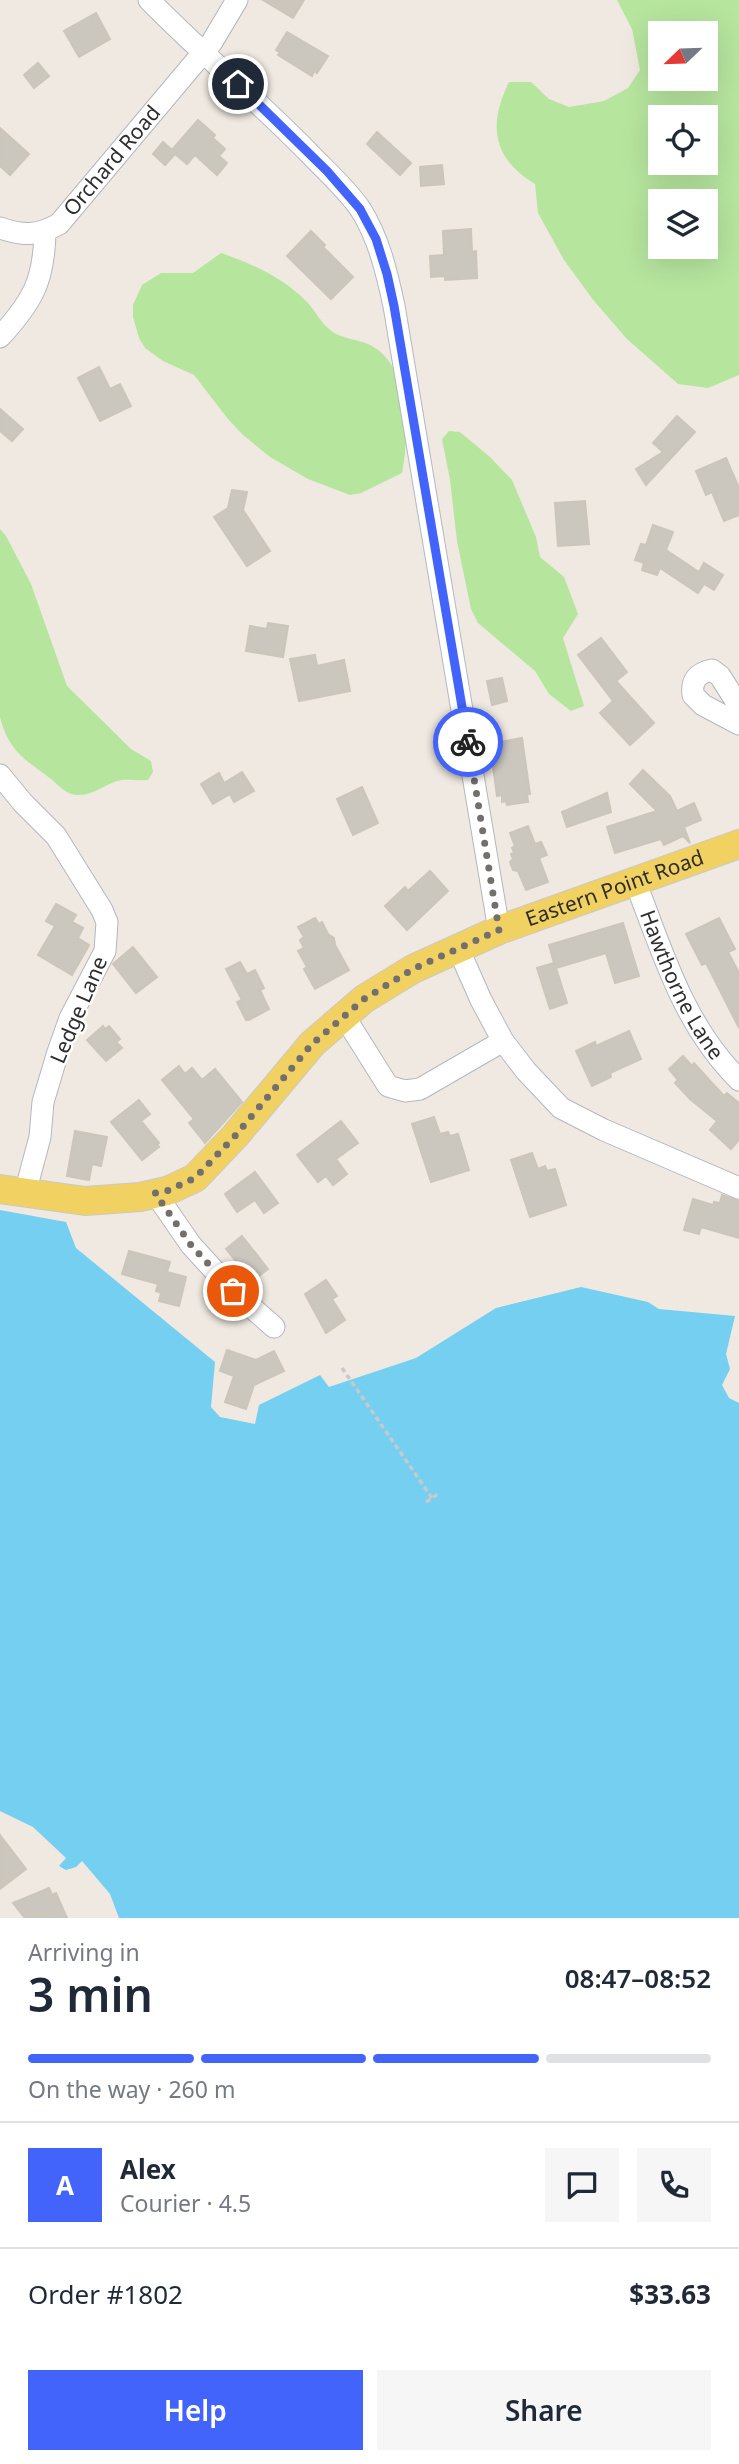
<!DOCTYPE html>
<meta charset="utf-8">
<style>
body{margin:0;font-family:"Noto Sans",sans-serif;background:#f6f6f7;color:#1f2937;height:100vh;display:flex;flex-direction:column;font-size:26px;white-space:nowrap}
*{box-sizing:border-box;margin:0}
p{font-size:23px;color:#747a83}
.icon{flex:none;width:38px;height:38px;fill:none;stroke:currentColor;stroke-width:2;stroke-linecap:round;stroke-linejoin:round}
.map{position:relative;height:1918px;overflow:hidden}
.sheet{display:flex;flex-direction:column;background:#fff;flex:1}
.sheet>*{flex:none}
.needle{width:46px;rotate:247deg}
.buttons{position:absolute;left:648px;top:21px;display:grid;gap:14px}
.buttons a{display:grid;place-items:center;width:70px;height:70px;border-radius:0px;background:#fff;box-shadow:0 7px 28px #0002;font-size:35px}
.pin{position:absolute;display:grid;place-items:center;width:60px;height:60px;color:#fff;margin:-30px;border:4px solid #fff;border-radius:50%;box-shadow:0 2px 7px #0007}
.courier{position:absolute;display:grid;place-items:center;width:70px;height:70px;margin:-35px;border:5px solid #4264fb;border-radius:50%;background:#fff;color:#222;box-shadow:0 2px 9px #0007}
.headline em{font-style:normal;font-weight:600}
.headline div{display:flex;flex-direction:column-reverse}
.headline{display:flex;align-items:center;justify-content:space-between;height:119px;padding:0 28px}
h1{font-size:46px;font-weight:600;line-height:52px}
.bar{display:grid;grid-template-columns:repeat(4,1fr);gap:10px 7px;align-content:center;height:84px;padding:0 28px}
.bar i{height:9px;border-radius:5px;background:#e0e1e3}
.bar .on{background:#4264fb}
.bar p{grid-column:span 4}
.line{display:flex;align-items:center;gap:18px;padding:0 28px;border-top:2px solid #e0e1e3}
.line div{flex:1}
.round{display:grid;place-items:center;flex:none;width:74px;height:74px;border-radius:0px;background:#f6f6f7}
.action{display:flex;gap:14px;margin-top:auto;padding:14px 28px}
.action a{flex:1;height:80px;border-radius:0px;background:#4264fb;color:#fff;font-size:28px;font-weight:600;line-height:80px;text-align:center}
.action a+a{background:#f6f6f7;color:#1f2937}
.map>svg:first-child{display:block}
.green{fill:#b6e59e;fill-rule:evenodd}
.water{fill:#75cff0}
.building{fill:#cbc7bf;stroke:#cbc5ba;stroke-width:2}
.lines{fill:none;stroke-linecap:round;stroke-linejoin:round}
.minor-casing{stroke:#b4b7c1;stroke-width:23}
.major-casing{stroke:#c9c9c9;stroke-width:30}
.path{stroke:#c9c9c9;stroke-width:3.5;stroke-dasharray:5 3.5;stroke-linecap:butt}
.minor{stroke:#fff;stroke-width:21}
.major{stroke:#f2d163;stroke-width:28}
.done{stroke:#726f6d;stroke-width:7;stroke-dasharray:0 12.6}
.route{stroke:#4264fb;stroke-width:9}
.labels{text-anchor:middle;stroke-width:5;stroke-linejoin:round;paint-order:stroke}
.street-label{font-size:21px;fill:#2e2e2e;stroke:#fff}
</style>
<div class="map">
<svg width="739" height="1918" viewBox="0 0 739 1918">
<rect width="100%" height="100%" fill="#efe9e1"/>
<g class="green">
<path d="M617 0H739V375L708 388 678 384 627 339 594 301 564 260 538 213 535 184C492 158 488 125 509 82H531L549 99 569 107 604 101 628 88 640 70 632 29ZM705 33V79H660V33ZM705 117V163H660V117ZM705 201V247H660V201Z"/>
<path d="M221 253C253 264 284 278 308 303 315 311 320 321 328 328 340 340 358 338 372 346 411 367 409 437 402 473L361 493 350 495 308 479 270 457 243 435 228 419 194 375 163 361 145 348 139 338 133 317V305L142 285 161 273H193Z"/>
<polygon points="449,431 460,432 490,457 512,480 536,537 540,557 564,577 578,614 563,638 584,706 571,711 549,694 535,671 478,623 471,609 457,541 450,480 442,439"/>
<path d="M0 529 6 536 31 584 67 686 131 749 151 761 153 772 148 780C140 781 130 779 121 780 106 783 95 795 79 795 66 795 61 787 51 779 25 759 9 752 0 717Z"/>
</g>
<polygon class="water" points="0,1210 66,1222 76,1248 215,1362 211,1407 220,1417 255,1424 259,1405 320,1375 329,1387 416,1358 496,1308 581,1287 648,1302 659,1309 735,1316 726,1354 730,1369 722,1385 729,1398 739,1403 739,1918 119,1918 110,1894 82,1861 76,1867 66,1870 59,1866 66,1858 33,1827 0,1811"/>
<g class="building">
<polygon points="263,0 304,0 293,18"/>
<polygon points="96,13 110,39 79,57 64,31"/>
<polygon points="287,32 328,56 317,73 314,71 312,76 278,55 280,52 276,50"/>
<polygon points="38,63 49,76 34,88 24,75"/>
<polygon points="198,120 215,135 213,138 225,149 219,156 227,163 217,175 195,155 187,164 175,154 165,165 153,154 163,142 172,150"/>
<polygon points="0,128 29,154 10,175 0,166"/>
<polygon points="377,132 411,163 400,175 367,144"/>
<polygon points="442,165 444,184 421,186 420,167"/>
<polygon points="471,229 472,252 476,251 477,278 445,280 445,276 431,277 430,256 444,255 443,231"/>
<polygon points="311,231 325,245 323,247 353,277 331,299 287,256"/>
<polygon points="99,367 110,389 120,384 131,406 100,421 78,378"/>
<polygon points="0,409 23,429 12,441 0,431"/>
<polygon points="677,416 695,432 646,485 636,469 663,452 653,443"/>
<polygon points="726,458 739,488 739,515 724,521 712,492 706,495 696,471"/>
<polygon points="232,490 247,492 243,510 270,551 247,566 214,517 228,508"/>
<polygon points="585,501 589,544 558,546 555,503"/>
<polygon points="653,525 673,532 666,550 699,572 704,563 723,575 714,590 704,584 698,593 660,568 657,575 642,570 644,563 635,560 641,544 646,545"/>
<polygon points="268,623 288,626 283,657 246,651 250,626 267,629"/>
<polygon points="601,638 627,672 616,681 654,723 630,745 600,713 613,701 578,655"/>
<polygon points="315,655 317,666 344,660 350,691 299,701 290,659"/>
<polygon points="502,678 507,701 492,705 487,681"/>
<polygon points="522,738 530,794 527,794 528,802 507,805 506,801 502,802 502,795 497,796 490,744"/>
<polygon points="643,770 670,796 677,811 694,803 701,820 684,827 690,843 683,836 664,845 661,839 615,853 607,827 657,811 630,784"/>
<polygon points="242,772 254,791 234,802 230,794 213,804 201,784 219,773 224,783"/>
<polygon points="362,787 378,823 353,835 337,799"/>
<polygon points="607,793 611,812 567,827 562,812"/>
<polygon points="528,826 535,844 541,842 547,855 539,858 548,882 526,890 518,871 513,870 510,862 513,859 511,854 514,853 512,848 515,846 510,833"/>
<polygon points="430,871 448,891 407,930 385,906 405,887 408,891"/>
<polygon points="56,904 76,915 72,922 83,928 78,938 89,945 72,975 38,955 55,926 46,921"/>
<polygon points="315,918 319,924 322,922 328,934 334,938 335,945 349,970 315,989 304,969 307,967 298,951 304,948 300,940 304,937 298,927"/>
<polygon points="719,918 735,949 728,952 739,973 739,1028 706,963 702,965 686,934"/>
<polygon points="623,923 639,976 615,983 606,953 556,968 567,1003 550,1009 537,968 554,963 549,945"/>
<polygon points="133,947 157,977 136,993 113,964"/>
<polygon points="240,962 247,974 255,970 264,988 260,990 269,1009 249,1020 246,1020 237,1002 242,1000 226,969"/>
<polygon points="103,1026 105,1029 109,1026 120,1039 116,1042 122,1048 106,1061 87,1040"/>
<polygon points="629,1031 641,1059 610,1073 611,1077 592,1086 576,1051 595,1042 596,1046"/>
<polygon points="683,1056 692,1066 694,1063 724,1096 727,1093 739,1103 739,1140 731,1149 710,1130 717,1121 690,1099 675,1083 678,1080 669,1069"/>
<polygon points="179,1066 185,1074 192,1068 202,1080 215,1069 242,1102 205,1143 189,1123 194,1119 162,1080"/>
<polygon points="139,1100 150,1114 141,1121 159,1143 157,1145 159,1147 142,1160 111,1122"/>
<polygon points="434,1117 440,1134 448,1132 450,1136 458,1134 469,1170 431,1182 412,1124"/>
<polygon points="341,1121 358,1143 336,1159 347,1174 333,1185 326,1176 318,1182 297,1155"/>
<polygon points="75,1131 107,1137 101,1166 92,1164 89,1180 67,1176"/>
<polygon points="532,1153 538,1169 545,1166 547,1171 555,1169 566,1205 530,1217 511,1160"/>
<polygon points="255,1172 278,1203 264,1213 255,1200 237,1212 225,1194"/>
<polygon points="722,1195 739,1201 739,1238 701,1227 699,1234 684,1230 693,1199 713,1205 714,1202 720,1203"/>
<polygon points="242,1236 268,1269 252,1281 226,1249"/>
<polygon points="129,1251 170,1262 167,1272 186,1277 179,1306 159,1301 161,1293 156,1291 158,1284 122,1274"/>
<polygon points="326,1280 337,1296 332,1299 345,1320 326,1333 305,1294"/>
<polygon points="227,1350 256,1360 274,1351 284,1371 254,1385 246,1409 225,1402 234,1376 220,1371"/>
<polygon points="0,1835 26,1869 0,1889"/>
<polygon points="49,1888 52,1895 56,1893 67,1918 25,1918 13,1903"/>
</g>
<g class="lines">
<defs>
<g id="minor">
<path d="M149 0C200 52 256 99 307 151 325 170 347 189 361 210 379 239 387 273 394 306L499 930"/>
<path id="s1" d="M0 228C23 236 37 236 59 224L212 42 237 0"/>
<path d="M0 337C33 301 44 281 45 232"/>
<path d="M739 706 720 676 712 670C698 673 691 680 693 695L703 705 739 724"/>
<polyline points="0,775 23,803 56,836 102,910 107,922 105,951 70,1018 58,1052 43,1102 40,1137 25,1193"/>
<path id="s2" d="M635 881C663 953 683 1024 739 1080"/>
<polyline points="458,948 481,1000 503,1041 526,1071 561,1108 604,1130 739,1188"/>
<polyline points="344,1016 388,1086 405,1091 420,1089 503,1041"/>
<polyline points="155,1193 191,1245 233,1291 274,1327"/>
</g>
<g id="major">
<path id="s3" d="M0 1189 85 1201 140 1197 167 1191 195 1178 235 1136 312 1044 364 999 413 969 499 930 739 844"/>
</g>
</defs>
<use href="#minor" class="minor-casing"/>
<use href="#major" class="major-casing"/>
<g class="path">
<polyline points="342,1368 432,1498"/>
<polyline points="426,1502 438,1494"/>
</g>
<use href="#minor" class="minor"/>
<use href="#major" class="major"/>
</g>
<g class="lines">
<polyline class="done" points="233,1291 191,1245 155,1193 167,1191 195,1178 235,1136 312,1044 364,999 413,969 499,930 468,742"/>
<polyline class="route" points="238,84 327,171 360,209 376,239 387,274 394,306 468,742"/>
</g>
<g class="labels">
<g class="street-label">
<text dy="7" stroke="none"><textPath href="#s1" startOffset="144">Orchard Road</textPath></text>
<text dy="7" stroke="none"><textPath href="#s3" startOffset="721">Eastern Point Road</textPath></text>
<text dy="7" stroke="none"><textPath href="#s2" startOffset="114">Hawthorne Lane</textPath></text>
<text transform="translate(79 1010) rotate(-67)" y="7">Ledge Lane</text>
</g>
</g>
</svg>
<div class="buttons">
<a><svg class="needle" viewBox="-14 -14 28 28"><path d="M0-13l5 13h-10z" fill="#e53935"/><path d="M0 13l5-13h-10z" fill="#747a83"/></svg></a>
<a><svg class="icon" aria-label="locate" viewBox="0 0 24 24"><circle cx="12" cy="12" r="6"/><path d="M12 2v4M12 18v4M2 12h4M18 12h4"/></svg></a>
<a><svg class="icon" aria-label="layers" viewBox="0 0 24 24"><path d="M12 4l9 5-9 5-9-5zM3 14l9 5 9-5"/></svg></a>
</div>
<div class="pin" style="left:233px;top:1291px;background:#ea580c"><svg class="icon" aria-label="bag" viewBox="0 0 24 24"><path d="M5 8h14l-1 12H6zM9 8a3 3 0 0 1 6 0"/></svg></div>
<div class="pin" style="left:238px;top:84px;background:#1f2937"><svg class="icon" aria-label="home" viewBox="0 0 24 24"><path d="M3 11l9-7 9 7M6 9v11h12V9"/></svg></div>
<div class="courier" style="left:468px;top:742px"><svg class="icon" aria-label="bike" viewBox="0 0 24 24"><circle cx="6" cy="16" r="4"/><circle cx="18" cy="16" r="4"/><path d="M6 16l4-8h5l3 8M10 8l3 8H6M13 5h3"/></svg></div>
</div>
<section class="sheet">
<div class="headline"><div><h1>3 min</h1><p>Arriving in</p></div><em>08:47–08:52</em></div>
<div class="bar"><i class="on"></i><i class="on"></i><i class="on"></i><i></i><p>On the way · 260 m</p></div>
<div class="line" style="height:126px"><b class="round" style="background:#4264fb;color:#fff">A</b><div><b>Alex</b><p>Courier · 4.5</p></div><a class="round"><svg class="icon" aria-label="chat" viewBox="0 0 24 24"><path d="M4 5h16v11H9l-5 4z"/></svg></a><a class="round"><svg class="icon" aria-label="phone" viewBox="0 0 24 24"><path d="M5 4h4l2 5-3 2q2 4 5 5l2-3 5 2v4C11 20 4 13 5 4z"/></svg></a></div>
<div class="line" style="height:91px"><div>Order #1802</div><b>$33.63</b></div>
<div class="action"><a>Help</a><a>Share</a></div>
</section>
